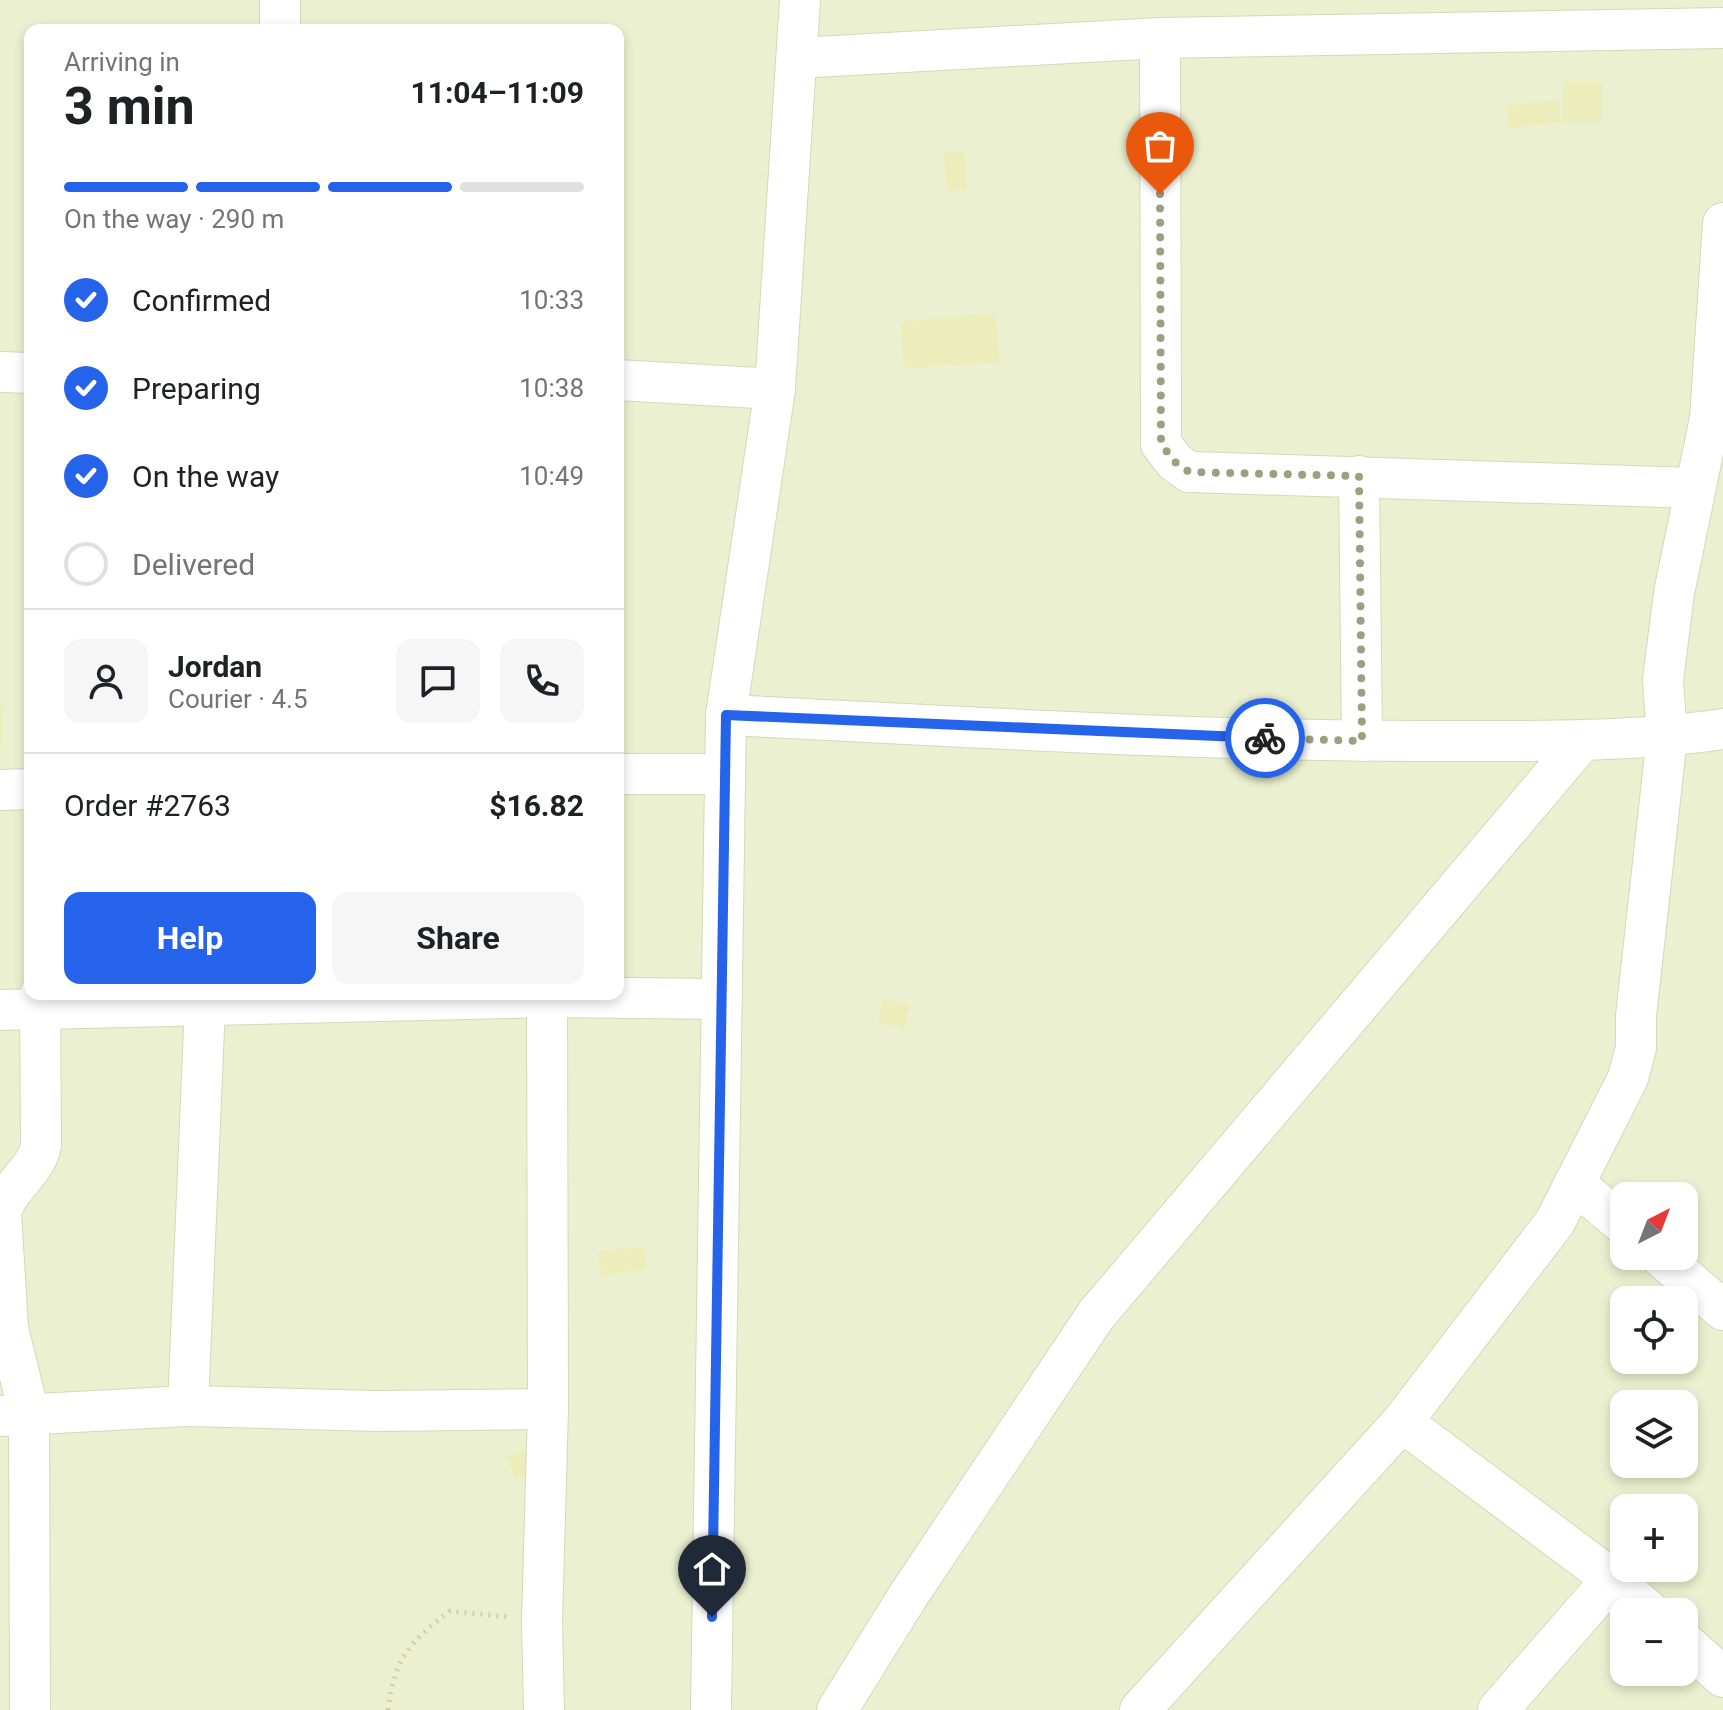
<!DOCTYPE html>
<meta charset="utf-8">
<style>
body{margin:0;font-family:Roboto,sans-serif;background:#f6f6f6;color:#202124;height:100vh;display:flex;flex-direction:column;font-size:30px;white-space:nowrap}
*{box-sizing:border-box;margin:0}
p{font-size:26px;color:#757577}
.icon{flex:none;width:44px;height:44px;fill:none;stroke:currentColor;stroke-width:2;stroke-linecap:round;stroke-linejoin:round}
.map{position:relative;flex:1;overflow:hidden}
.drawer{position:absolute;left:24px;top:24px;width:600px;height:976px;display:flex;flex-direction:column;background:#fff;border-radius:16px;box-shadow:0 4px 12px #0003}
.drawer>*{flex:none}
.needle{width:52px;rotate:42deg}
.controls{position:absolute;left:1610px;top:1182px;display:grid;gap:16px}
.controls a{display:grid;place-items:center;width:88px;height:88px;border-radius:16px;background:#fff;box-shadow:0 4px 12px #0003;font-size:40px}
.pin{position:absolute;display:grid;place-items:center;width:68px;height:68px;color:#fff;margin:-82px -34px;border-radius:50% 50% 50% 0;rotate:-45deg;box-shadow:0 0 8px #0007}
.pin .icon{rotate:45deg}
.courier{position:absolute;display:grid;place-items:center;width:80px;height:80px;margin:-40px;border:6px solid #2563eb;border-radius:50%;background:#fff;color:#222;box-shadow:0 2px 10px #0007}
.summary em{font-style:normal;font-weight:700}
.summary div{display:flex;flex-direction:column-reverse}
.summary{display:flex;align-items:center;justify-content:space-between;height:136px;padding:0 40px}
h1{font-size:52px;font-weight:700;line-height:60px}
.bar{display:grid;grid-template-columns:repeat(4,1fr);gap:12px 8px;align-content:center;height:96px;padding:0 40px}
.bar i{height:10px;border-radius:6px;background:#e0e0e0}
.bar .current{background:#2563eb}
.bar p{grid-column:span 4}
.line{display:flex;align-items:center;gap:20px;padding:0 40px;border-top:2px solid #e0e0e0}
.line div{flex:1}
.round{display:grid;place-items:center;flex:none;width:84px;height:84px;border-radius:16px;background:#f6f6f6}
ol{padding:0 40px;list-style:none}
li{display:flex;align-items:center;gap:24px;height:88px}
li p{margin-inline-start:auto}
li .icon{padding:8px;border-radius:50%;background:#2563eb;color:#fff;stroke-width:4}
li:last-child{color:#757577}
li i{width:44px;height:44px;border:4px solid #e0e0e0;border-radius:50%}
.action{display:flex;gap:16px;margin-top:auto;padding:16px 40px}
.action a{flex:1;height:92px;border-radius:16px;background:#2563eb;color:#fff;font-size:32px;font-weight:700;line-height:92px;text-align:center}
.action a+a{background:#f6f6f6;color:#202124}
.map>svg:first-child{display:block}
.residential{fill:#ebf1d0;fill-rule:evenodd}
.building{fill:#ededbb}
.lines{fill:none;stroke-linecap:round;stroke-linejoin:round}
.street-casing{stroke:#d5d8b9;stroke-width:42}
.path{stroke:#d1d19f;stroke-width:5;stroke-dasharray:2 6;stroke-linecap:butt}
.street{stroke:#fff;stroke-width:40}
.done{stroke:#9e9f7f;stroke-width:8;stroke-dasharray:0 14.4}
.route{stroke:#2563eb;stroke-width:10}
</style>
<div class="map">
<svg width="1723" height="1710" viewBox="0 0 1723 1710">
<rect width="100%" height="100%" fill="#f4fae1"/>
<path class="residential" d="M0 0H1723V1710H0ZM30 30H618V994H30ZM1624 1196H1684V1256H1624ZM1624 1300H1684V1360H1624ZM1624 1404H1684V1464H1624ZM1624 1508H1684V1568H1624ZM1624 1612H1684V1672H1624Z"/>
<g class="building">
<rect x="1563" y="82" width="39" height="40"/>
<polygon points="1559,100 1561,123 1509,128 1507,105"/>
<polygon points="964,151 967,190 947,191 944,152"/>
<polygon points="995,313 1000,362 904,368 900,322"/>
<rect x="0" y="706" width="3" height="37"/>
<polygon points="884,998 910,1004 904,1029 878,1023"/>
<polygon points="644,1246 647,1269 601,1276 598,1252"/>
<polygon points="542,1444 550,1468 515,1480 507,1456"/>
</g>
<g class="lines">
<defs>
<g id="street">
<polyline points="280,0 280,30"/>
<polyline points="1160,38 1161,444 1175,462 1189,472 1695,488"/>
<polyline points="797,58 1160,38 1723,28"/>
<polyline points="0,372 30,373"/>
<polyline points="618,380 775,389"/>
<polyline points="1359,476 1362,741"/>
<path d="M726 715C957 726 1189 741 1421 741 1522 741 1623 743 1723 729"/>
<polyline points="618,774 725,774"/>
<polyline points="0,790 30,789"/>
<polyline points="0,1010 547,997 722,999"/>
<polyline points="1574,1183 1624,1225"/>
<polyline points="1660,1256 1723,1310"/>
<polyline points="188,1406 205,1005"/>
<polyline points="0,1416 188,1406 376,1411 548,1409"/>
<polyline points="1402,1422 1612,1579 1650,1612"/>
<polyline points="1684,1642 1723,1677"/>
<path d="M30 1710 29 1414 8 1328 1 1213C7 1187 35 1173 41 1146L40 994"/>
<polyline points="544,1710 542,1621 548,1409 547,994"/>
<polyline points="711,1710 726,715 775,389 800,0"/>
<polyline points="837,1710 908,1596 1096,1315 1582,741"/>
<polyline points="1140,1710 1402,1422 1555,1222 1628,1078 1636,1048 1636,1016 1667,737 1663,680 1674,593 1710,418 1723,223"/>
<polyline points="1498,1710 1612,1579"/>
</g>
</defs>
<use href="#street" class="street-casing"/>
<path class="path" d="M388 1710C394 1659 410 1641 450 1611L509 1617"/>
<use href="#street" class="street"/>
</g>
<g class="lines">
<polyline class="done" points="1160,194 1161,444 1175,462 1189,472 1359,476 1362,741 1265,738"/>
<polyline class="route" points="712,1617 726,715 1265,738"/>
</g>
</svg>
<div class="controls">
<a><svg class="needle" viewBox="-14 -14 28 28"><path d="M0-13l5 13h-10z" fill="#e53935"/><path d="M0 13l5-13h-10z" fill="#757577"/></svg></a>
<a><svg class="icon" aria-label="locate" viewBox="0 0 24 24"><circle cx="12" cy="12" r="6"/><path d="M12 2v4M12 18v4M2 12h4M18 12h4"/></svg></a>
<a><svg class="icon" aria-label="layers" viewBox="0 0 24 24"><path d="M12 4l9 5-9 5-9-5zM3 14l9 5 9-5"/></svg></a>
<a>+</a>
<a>−</a>
</div>
<div class="pin" style="left:1160px;top:194px;background:#ea580c"><svg class="icon" aria-label="bag" viewBox="0 0 24 24"><path d="M5 8h14l-1 12H6zM9 8a3 3 0 0 1 6 0"/></svg></div>
<div class="pin" style="left:712px;top:1617px;background:#1f2937"><svg class="icon" aria-label="home" viewBox="0 0 24 24"><path d="M3 11l9-7 9 7M6 9v11h12V9"/></svg></div>
<div class="courier" style="left:1265px;top:738px"><svg class="icon" aria-label="bike" viewBox="0 0 24 24"><circle cx="6" cy="16" r="4"/><circle cx="18" cy="16" r="4"/><path d="M6 16l4-8h5l3 8M10 8l3 8H6M13 5h3"/></svg></div>
<section class="drawer">
<div class="summary"><div><h1>3 min</h1><p>Arriving in</p></div><em>11:04–11:09</em></div>
<div class="bar"><i class="current"></i><i class="current"></i><i class="current"></i><i></i><p>On the way · 290 m</p></div>
<ol>
<li><svg class="icon" aria-label="check" viewBox="0 0 24 24"><path d="M5 12l5 5 9-10"/></svg>Confirmed<p>10:33</p></li>
<li><svg class="icon" aria-label="check" viewBox="0 0 24 24"><path d="M5 12l5 5 9-10"/></svg>Preparing<p>10:38</p></li>
<li><svg class="icon" aria-label="check" viewBox="0 0 24 24"><path d="M5 12l5 5 9-10"/></svg>On the way<p>10:49</p></li>
<li><i></i>Delivered</li>
</ol>
<div class="line" style="height:144px"><a class="round"><svg class="icon" aria-label="person" viewBox="0 0 24 24"><circle cx="12" cy="8" r="4"/><path d="M4 21q1-7 8-7t8 7"/></svg></a><div><b>Jordan</b><p>Courier · 4.5</p></div><a class="round"><svg class="icon" aria-label="chat" viewBox="0 0 24 24"><path d="M4 5h16v11H9l-5 4z"/></svg></a><a class="round"><svg class="icon" aria-label="phone" viewBox="0 0 24 24"><path d="M5 4h4l2 5-3 2q2 4 5 5l2-3 5 2v4C11 20 4 13 5 4z"/></svg></a></div>
<div class="line" style="height:104px"><div>Order #2763</div><b>$16.82</b></div>
<div class="action"><a>Help</a><a>Share</a></div>
</section>
</div>
